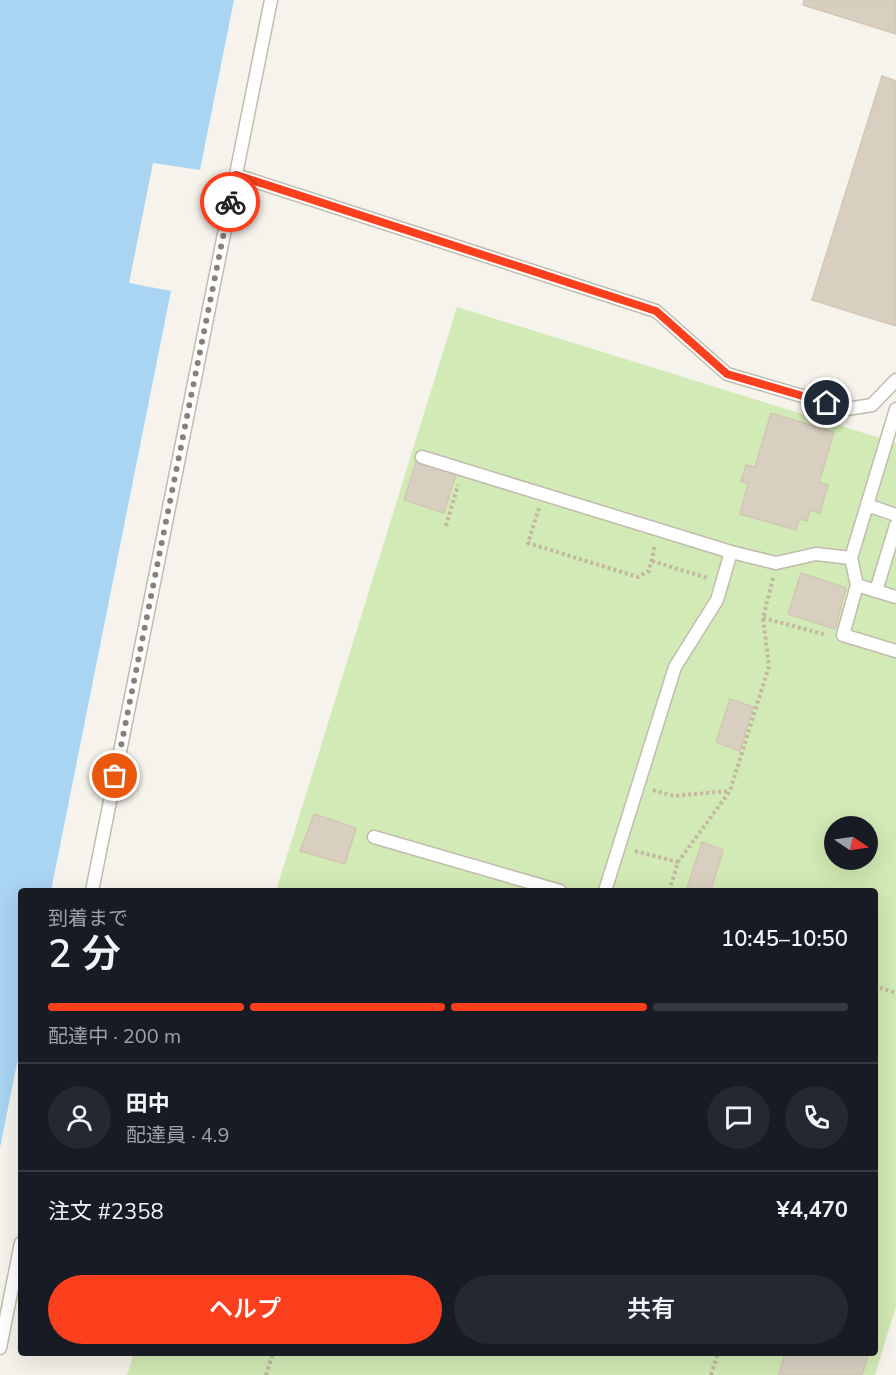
<!DOCTYPE html>
<html lang="ja">
<meta charset="utf-8">
<style>
body{margin:0;font-family:"Nunito Sans","Noto Sans JP",sans-serif;background:#242831;color:#f1f3f6;height:100vh;display:flex;flex-direction:column;font-size:22px;white-space:nowrap}
*{box-sizing:border-box;margin:0}
p{font-size:20px;color:#9ea1a6}
.icon{flex:none;width:33px;height:33px;fill:none;stroke:currentColor;stroke-width:2;stroke-linecap:round;stroke-linejoin:round}
.map{position:relative;flex:1;overflow:hidden}
.panel{position:absolute;left:18px;top:888px;width:860px;height:468px;display:flex;flex-direction:column;background:#171b24;border-radius:6px;box-shadow:0 6px 24px #0002}
.panel>*{flex:none}
.needle{width:39px;rotate:103deg}
.buttons{position:absolute;left:824px;top:816px;display:grid;gap:12px}
.buttons a{display:grid;place-items:center;width:54px;height:54px;border-radius:50%;background:#171b24;box-shadow:0 6px 24px #0002;font-size:30px}
.pin{position:absolute;display:grid;place-items:center;width:51px;height:51px;color:#fff;margin:-26px;border:3px solid #fff;border-radius:50%;box-shadow:0 2px 6px #0007}
.courier{position:absolute;display:grid;place-items:center;width:60px;height:60px;margin:-30px;border:4px solid #fc3f1d;border-radius:50%;background:#fff;color:#222;box-shadow:0 2px 8px #0007}
.overview em{font-style:normal;font-weight:600}
.overview div{display:flex;flex-direction:column-reverse}
.overview{display:flex;align-items:center;justify-content:space-between;height:102px;padding:0 30px}
h1{font-size:39px;font-weight:600;line-height:45px}
.bar{display:grid;grid-template-columns:repeat(4,1fr);gap:9px 6px;align-content:center;height:72px;padding:0 30px}
.bar i{height:8px;border-radius:4px;background:#363941}
.bar .selected{background:#fc3f1d}
.bar p{grid-column:span 4}
.line{display:flex;align-items:center;gap:15px;padding:0 30px;border-top:2px solid #363941}
.line div{flex:1}
.round{display:grid;place-items:center;flex:none;width:63px;height:63px;border-radius:32px;background:#242831}
.action{display:flex;gap:12px;margin-top:auto;padding:12px 30px}
.action a{flex:1;height:69px;border-radius:36px;background:#fc3f1d;color:#fff;font-size:24px;font-weight:600;line-height:69px;text-align:center}
.action a+a{background:#242831;color:#f1f3f6}
.map>svg:first-child{display:block}
.green{fill:#d2eab5;fill-rule:evenodd}
.water{fill:#a9d4f2}
.building{fill:#d8cfc1;stroke:#d3c7b4;stroke-width:1.5}
.lines{fill:none;stroke-linecap:round;stroke-linejoin:round}
.service-casing{stroke:#c2bbae;stroke-width:15}
.path{stroke:#c4b79f;stroke-width:4;stroke-dasharray:3 3;stroke-linecap:butt}
.service{stroke:#fff;stroke-width:12}
.done{stroke:#878178;stroke-width:6;stroke-dasharray:0 10.8}
.route{stroke:#fc3f1d;stroke-width:8}
</style>
<div class="map">
<svg width="896" height="1375" viewBox="0 0 896 1375">
<rect width="100%" height="100%" fill="#f6f3ec"/>
<path class="green" d="M457 307 896 443V1306L875 1375H127L134 1353H874V891H276ZM834 826H867V860H834Z"/>
<polygon class="water" points="0,0 234,0 200,170 153,163 129,283 171,291 51,891 21,891 21,1043 0,1148"/>
<g class="building">
<polygon points="804,0 896,0 896,34 803,5"/>
<polygon points="882,76 896,81 896,326 812,300"/>
<polygon points="771,413 834,432 819,482 828,485 820,513 810,510 807,521 799,519 796,530 740,514 748,483 741,482 746,465 755,467"/>
<polygon points="417,459 457,471 444,513 404,500"/>
<polygon points="801,573 846,588 835,629 788,614"/>
<polygon points="730,699 753,707 740,751 716,742"/>
<polygon points="314,814 356,828 345,864 300,851"/>
<polygon points="702,842 723,850 711,891 686,891"/>
<polygon points="785,1353 869,1353 862,1375 779,1375"/>
</g>
<g class="lines">
<defs>
<g id="service">
<polyline points="236,175 656,311 727,374 847,409 872,405 896,380"/>
<polyline points="422,457 731,552 776,563 816,554 851,558 896,409"/>
<polyline points="867,505 896,515"/>
<polyline points="851,558 857,585 896,597"/>
<polyline points="857,585 843,635 896,651"/>
<polyline points="876,591 896,525"/>
<polyline points="374,837 560,891"/>
<polyline points="92,891 271,0"/>
<polyline points="605,891 675,667 717,600 731,552"/>
<polyline points="0,1348 21,1243"/>
</g>
</defs>
<use href="#service" class="service-casing"/>
<g class="path">
<polyline points="539,508 528,543 638,577 649,571 655,545"/>
<polyline points="446,526 458,485"/>
<polyline points="652,561 707,578"/>
<polyline points="763,618 827,635"/>
<polyline points="653,790 674,796 729,791"/>
<polyline points="635,851 678,862"/>
<polyline points="669,891 678,862 730,791 769,666 763,618 773,578"/>
<polyline points="874,986 896,993"/>
<polyline points="266,1375 273,1353"/>
<polyline points="711,1375 718,1353"/>
</g>
<use href="#service" class="service"/>
</g>
<g class="lines">
<polyline class="done" points="115,776 230,202"/>
<polyline class="route" points="230,202 236,175 656,311 727,374 827,403"/>
</g>
</svg>
<div class="buttons">
<a><svg class="needle" viewBox="-14 -14 28 28"><path d="M0-13l5 13h-10z" fill="#e53935"/><path d="M0 13l5-13h-10z" fill="#9ea1a6"/></svg></a>
</div>
<div class="pin" style="left:115px;top:776px;background:#ea580c"><svg class="icon" aria-label="bag" viewBox="0 0 24 24"><path d="M5 8h14l-1 12H6zM9 8a3 3 0 0 1 6 0"/></svg></div>
<div class="pin" style="left:827px;top:403px;background:#1f2937"><svg class="icon" aria-label="home" viewBox="0 0 24 24"><path d="M3 11l9-7 9 7M6 9v11h12V9"/></svg></div>
<div class="courier" style="left:230px;top:202px"><svg class="icon" aria-label="bike" viewBox="0 0 24 24"><circle cx="6" cy="16" r="4"/><circle cx="18" cy="16" r="4"/><path d="M6 16l4-8h5l3 8M10 8l3 8H6M13 5h3"/></svg></div>
<section class="panel">
<div class="overview"><div><h1>2 分</h1><p>到着まで</p></div><em>10:45–10:50</em></div>
<div class="bar"><i class="selected"></i><i class="selected"></i><i class="selected"></i><i></i><p>配達中 · 200 m</p></div>
<div class="line" style="height:108px"><a class="round"><svg class="icon" aria-label="person" viewBox="0 0 24 24"><circle cx="12" cy="8" r="4"/><path d="M4 21q1-7 8-7t8 7"/></svg></a><div><b>田中</b><p>配達員 · 4.9</p></div><a class="round"><svg class="icon" aria-label="chat" viewBox="0 0 24 24"><path d="M4 5h16v11H9l-5 4z"/></svg></a><a class="round"><svg class="icon" aria-label="phone" viewBox="0 0 24 24"><path d="M5 4h4l2 5-3 2q2 4 5 5l2-3 5 2v4C11 20 4 13 5 4z"/></svg></a></div>
<div class="line" style="height:78px"><div>注文 #2358</div><b>¥4,470</b></div>
<div class="action"><a>ヘルプ</a><a>共有</a></div>
</section>
</div>
